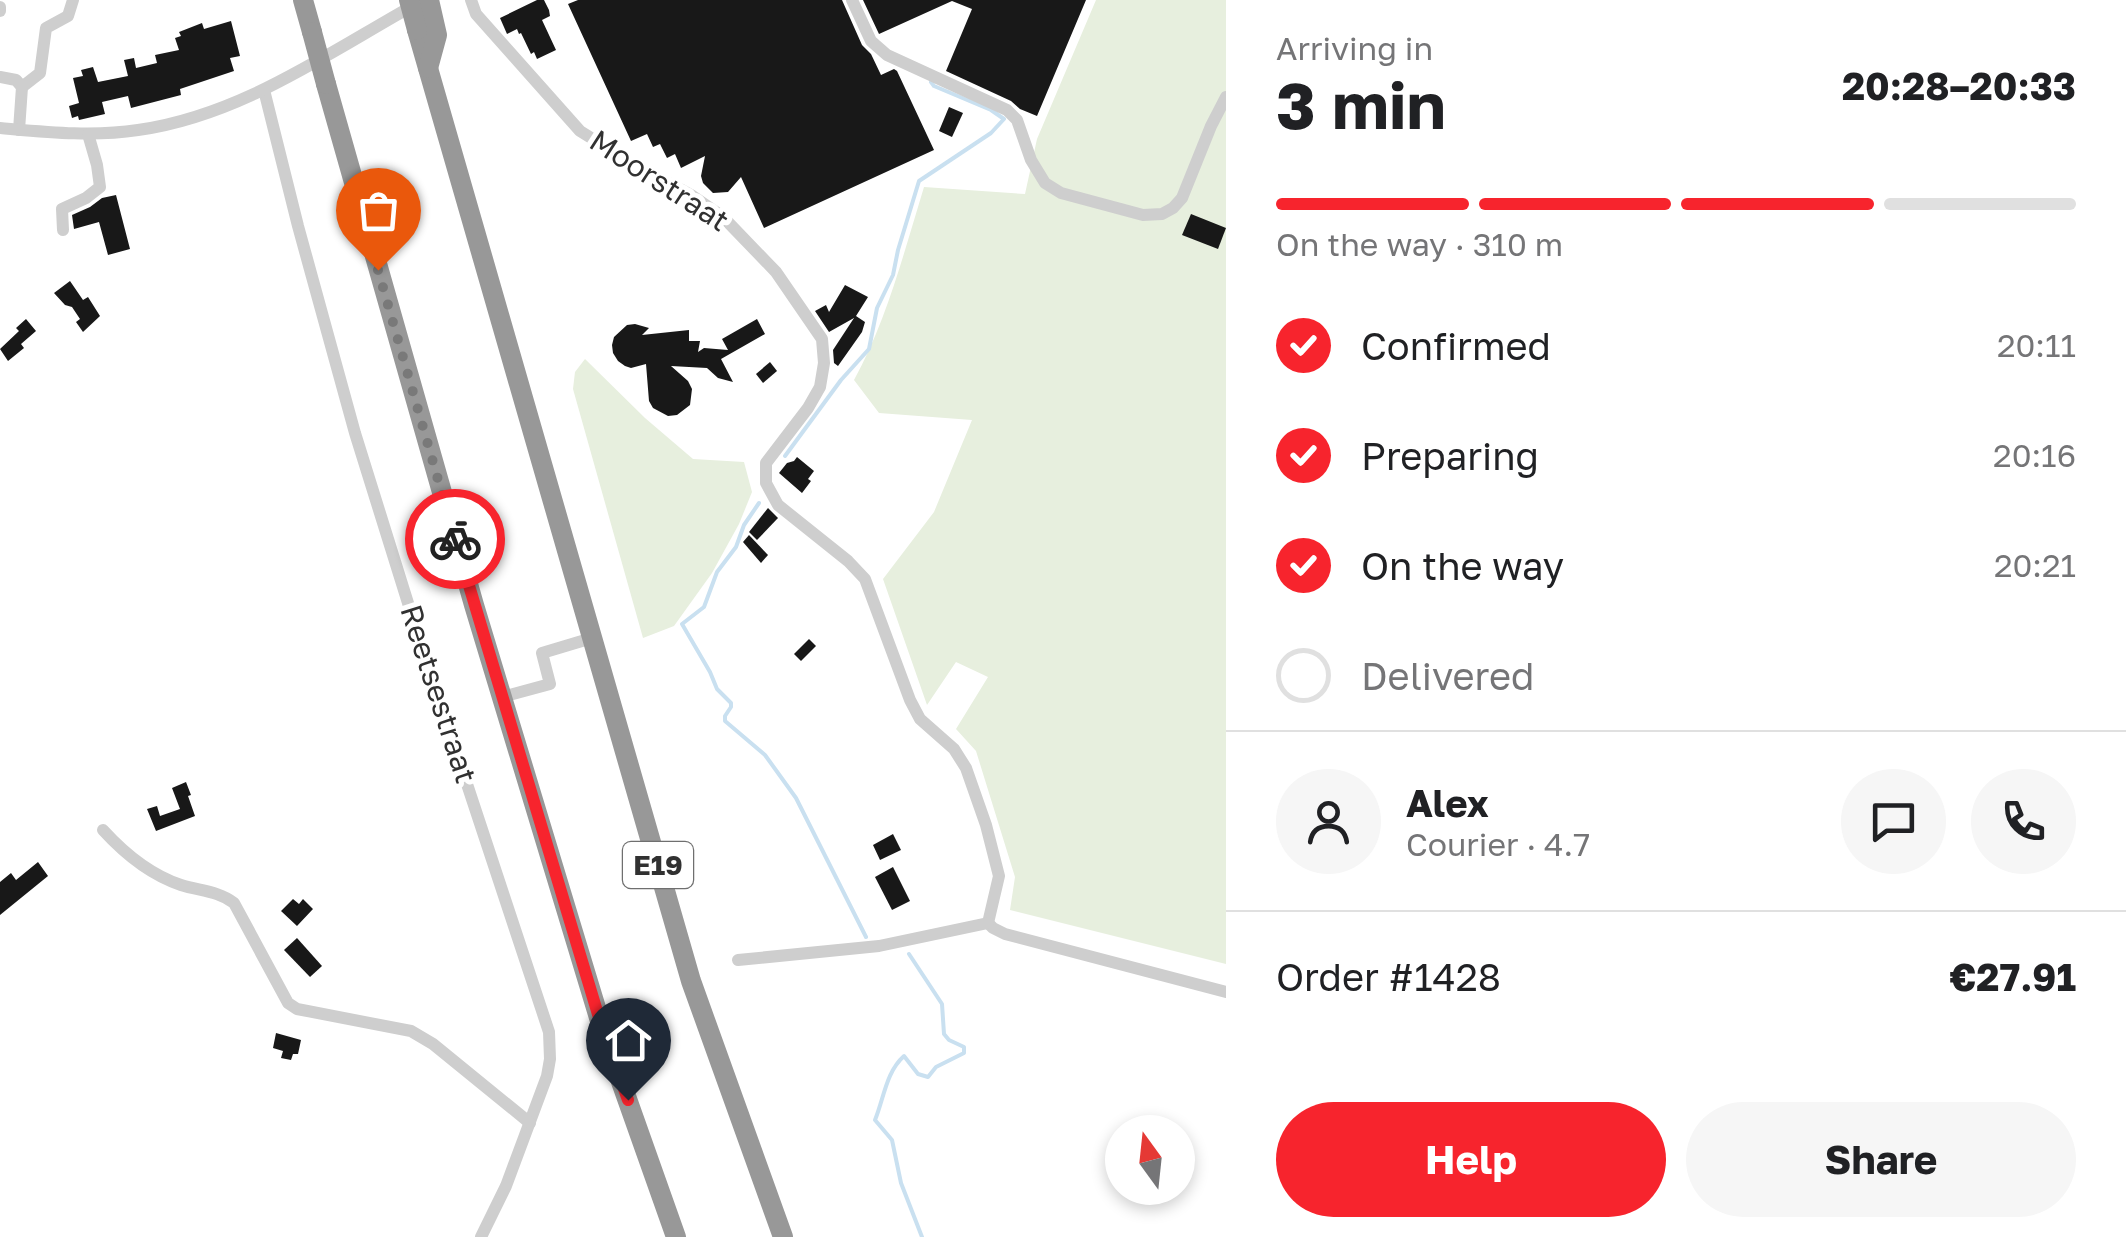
<!DOCTYPE html>
<meta charset="utf-8">
<style>
body{margin:0;font-family:"Golos Text",sans-serif;background:#f6f6f6;color:#202124;height:100vh;display:flex;flex-direction:column;font-size:38px;white-space:nowrap}
*{box-sizing:border-box;margin:0}
p{font-size:32px;color:#757577}
.icon{flex:none;width:55px;height:55px;fill:none;stroke:currentColor;stroke-width:2;stroke-linecap:round;stroke-linejoin:round}
.map{position:relative;flex:1;overflow:hidden}
.drawer{display:flex;flex-direction:column;background:#fff;width:900px}
.drawer>*{flex:none}
.needle{width:65px;rotate:345deg}
.buttons{position:absolute;left:1105px;top:1115px;display:grid;gap:20px}
.buttons a{display:grid;place-items:center;width:90px;height:90px;border-radius:50%;background:#fff;box-shadow:0 5px 15px #0003;font-size:50px}
.pin{position:absolute;display:grid;place-items:center;width:85px;height:85px;color:#fff;margin:-102px -42px;border-radius:50% 50% 50% 0;rotate:-45deg;box-shadow:0 0 10px #0007}
.pin .icon{rotate:45deg}
.courier{position:absolute;display:grid;place-items:center;width:100px;height:100px;margin:-50px;border:8px solid #f7242d;border-radius:50%;background:#fff;color:#222;box-shadow:0 2px 12px #0007}
.overview em{font-style:normal;font-weight:700}
.overview div{display:flex;flex-direction:column-reverse}
.overview{display:flex;align-items:center;justify-content:space-between;height:170px;padding:0 50px}
h1{font-size:65px;font-weight:700;line-height:75px}
.bar{display:grid;grid-template-columns:repeat(4,1fr);gap:15px 10px;align-content:center;height:120px;padding:0 50px}
.bar i{height:12px;border-radius:8px;background:#e0e0e0}
.bar .active{background:#f7242d}
.bar p{grid-column:span 4}
.line{display:flex;align-items:center;gap:25px;padding:0 50px;border-top:2px solid #e0e0e0}
.line div{flex:1}
.round{display:grid;place-items:center;flex:none;width:105px;height:105px;border-radius:52px;background:#f6f6f6}
ol{padding:0 50px;list-style:none}
li{display:flex;align-items:center;gap:30px;height:110px}
li p{margin-inline-start:auto}
li .icon{padding:10px;border-radius:50%;background:#f7242d;color:#fff;stroke-width:4}
li:last-child{color:#757577}
li i{width:55px;height:55px;border:5px solid #e0e0e0;border-radius:50%}
.action{display:flex;gap:20px;margin-top:auto;padding:20px 50px}
.action a{flex:1;height:115px;border-radius:60px;background:#f7242d;color:#fff;font-size:40px;font-weight:700;line-height:115px;text-align:center}
.action a+a{background:#f6f6f6;color:#202124}
main{display:flex;flex:1;min-height:0}
.map>svg:first-child{display:block}
.green{fill:#e7efde}
.lines{fill:none;stroke-linecap:round;stroke-linejoin:round}
.stream{stroke:#c9e0f0;stroke-width:4}
.building{fill:#181818}
.minor{stroke:#cecece;stroke-width:12}
.highway{stroke:#989898;stroke-width:20}
.highway-bridge{stroke:#989898;stroke-width:20}
.done{stroke:#797979;stroke-width:10;stroke-dasharray:0 18}
.route{stroke:#f7242d;stroke-width:12}
.labels{text-anchor:middle;stroke-width:10;stroke-linejoin:round;paint-order:stroke}
.shield{fill:#fff;stroke:#6f6f6f;stroke-width:2.5}
.shield-label{font-size:28px;font-weight:bold;fill:#313131}
.street-label{font-size:30px;fill:#313131;stroke:#fff}
</style>
<main>
<div class="map">
<svg width="1226" height="1237" viewBox="0 0 1226 1237">
<rect width="100%" height="100%" fill="#fff"/>
<g class="green">
<path d="M1096 0H1226V964L1010 910 1015 877 976 751 956 729 988 677 956 662 927 705 883 579 934 512 972 420 879 413 854 380C887 320 904 252 924 187L1025 194 1037 139Z"/>
<polygon points="585,359 645,418 693,459 744,462 752,492 739,524 712,573 674,626 643,638 573,389 575,372"/>
</g>
<g class="lines">
<g class="stream">
<polyline points="785,456 841,380 869,349 877,308 893,275 898,250 919,181 991,133 1004,119 991,110 934,86 931,82"/>
<polyline points="759,503 744,525 736,547 717,572 704,607 682,624 710,672 717,689 731,703 731,707 725,716 725,721 765,755 796,798 866,937"/>
<path d="M909 954 942 1004 944 1034 949 1040 964 1047V1053L936 1067 928 1077 918 1074 904 1056C886 1072 884 1098 875 1120L892 1140 901 1183 922 1237"/>
</g>
</g>
<g class="building">
<polygon points="537,0 544,0 549,10 550,16 542,20 556,50 537,59 534,52 531,54 521,33 519,34 517,29 507,34 500,18"/>
<polygon points="578,0 842,0 862,45 871,54 881,75 894,69 897,71 934,150 764,228 741,177 728,192 713,193 703,183 701,176 705,156 681,168 675,154 667,158 660,144 653,147 647,134 631,141 568,4"/>
<polygon points="863,0 1086,0 1037,116 1020,109 1011,101 946,71 972,9 952,1 879,34"/>
<polygon points="231,21 240,56 230,58 234,71 180,89 181,95 131,108 128,96 102,102 105,114 79,120 78,116 72,118 69,106 79,103 73,78 83,76 81,70 93,67 98,82 128,76 124,60 134,58 136,68 157,63 155,55 179,50 175,38 181,36 179,32 202,23 204,29"/>
<polygon points="949,107 963,113 952,137 939,131"/>
<polygon points="116,195 130,249 108,255 99,222 74,229 72,215 90,207 102,198"/>
<polygon points="1191,214 1226,228 1218,249 1182,235"/>
<polygon points="70,281 83,300 88,297 100,316 83,332 76,322 80,319 72,307 65,305 54,293"/>
<polygon points="845,285 868,297 856,316 865,322 862,332 838,366 834,363 833,350 854,318 829,332 815,311 826,305 829,312"/>
<polygon points="26,319 36,331 21,344 24,348 8,361 0,349 19,331 16,328"/>
<polygon points="757,319 765,334 721,359 733,382 718,378 707,368 671,366 688,381 692,389 690,405 677,415 668,416 653,408 649,401 646,364 631,368 625,366 618,361 613,353 612,345 614,337 627,325 635,324 649,328 642,335 689,330 689,341 700,341 698,352 704,348 728,350 722,339"/>
<polygon points="770,362 777,371 763,383 756,374"/>
<polygon points="797,457 814,471 808,479 811,481 802,493 779,473 787,463 794,461"/>
<polygon points="768,508 778,518 757,540 749,532"/>
<polygon points="749,535 768,555 761,563 743,542"/>
<polygon points="809,639 816,646 801,661 794,654"/>
<polygon points="186,782 191,795 188,796 195,816 156,831 147,809 157,806 160,816 180,809 172,788"/>
<polygon points="893,834 901,850 880,860 873,845"/>
<polygon points="38,862 48,876 0,915 0,882 11,873 16,880"/>
<polygon points="893,867 910,901 892,910 875,877"/>
<polygon points="293,899 299,904 303,899 313,909 297,926 281,911"/>
<polygon points="297,938 322,966 310,977 284,950"/>
<polygon points="276,1033 301,1040 298,1054 293,1054 291,1060 281,1058 283,1051 273,1048"/>
</g>
<g class="lines">
<g class="minor">
<polyline points="471,0 476,14 580,131 625,159 691,195 723,217 776,272 822,339 824,363 820,387 808,408 766,463 766,483 778,505 848,561 865,579 910,700 920,719 954,749 966,768 986,825 999,876 988,923"/>
<polyline points="852,0 871,41 887,55 1007,110 1017,120 1031,160 1045,183 1061,193 1143,215 1162,214 1173,208 1182,198 1211,126 1226,97"/>
<polyline points="0,11 0,7"/>
<polyline points="0,77 16,80 22,87 19,130"/>
<polyline points="22,87 40,73 46,28 68,16 73,0"/>
<polyline points="264,90 298,226 355,433 422,648 549,1032 550,1059 547,1076 506,1186 481,1237"/>
<path d="M0 128C46 132 92 137 138 130 240 116 328 53 416 4"/>
<polyline points="63,230 62,209 86,198 100,187 97,165 88,134"/>
<polyline points="502,697 550,684 542,653 592,638"/>
<path d="M103 830C124 853 151 875 181 885 200 891 218 891 234 903L288 1003 297 1009 411 1031 433 1044 530 1123"/>
<polyline points="988,923 993,928 1005,934 1226,992"/>
<polyline points="738,960 879,946 988,923"/>
</g>
<g class="highway">
<polyline points="303,0 312,32"/>
<polyline points="417,30 691,981 783,1237"/>
<polyline points="428,68 437,35 429,0"/>
<polyline points="326,84 474,605 603,1031 676,1237"/>
</g>
<g class="highway-bridge">
<polyline points="409,0 417,30"/>
<polyline points="312,32 326,84"/>
</g>
</g>
<g class="lines">
<polyline class="done" points="378,270 455,539"/>
<polyline class="route" points="455,539 603,1031 628,1100"/>
</g>
<g class="labels">
<rect class="shield" x="623" y="842" width="70" height="46" rx="8"/>
<g class="shield-label">
<text x="658" y="875">E19</text>
</g>
<g class="street-label">
<text transform="translate(659 181) rotate(33)" y="10">Moorstraat</text>
<text transform="translate(438 694) rotate(72)" y="10">Reetsestraat</text>
</g>
</g>
</svg>
<div class="buttons">
<a><svg class="needle" viewBox="-14 -14 28 28"><path d="M0-13l5 13h-10z" fill="#e53935"/><path d="M0 13l5-13h-10z" fill="#757577"/></svg></a>
</div>
<div class="pin" style="left:378px;top:270px;background:#ea580c"><svg class="icon" aria-label="bag" viewBox="0 0 24 24"><path d="M5 8h14l-1 12H6zM9 8a3 3 0 0 1 6 0"/></svg></div>
<div class="pin" style="left:628px;top:1100px;background:#1f2937"><svg class="icon" aria-label="home" viewBox="0 0 24 24"><path d="M3 11l9-7 9 7M6 9v11h12V9"/></svg></div>
<div class="courier" style="left:455px;top:539px"><svg class="icon" aria-label="bike" viewBox="0 0 24 24"><circle cx="6" cy="16" r="4"/><circle cx="18" cy="16" r="4"/><path d="M6 16l4-8h5l3 8M10 8l3 8H6M13 5h3"/></svg></div>
</div>
<section class="drawer">
<div class="overview"><div><h1>3 min</h1><p>Arriving in</p></div><em>20:28–20:33</em></div>
<div class="bar"><i class="active"></i><i class="active"></i><i class="active"></i><i></i><p>On the way · 310 m</p></div>
<ol>
<li><svg class="icon" aria-label="check" viewBox="0 0 24 24"><path d="M5 12l5 5 9-10"/></svg>Confirmed<p>20:11</p></li>
<li><svg class="icon" aria-label="check" viewBox="0 0 24 24"><path d="M5 12l5 5 9-10"/></svg>Preparing<p>20:16</p></li>
<li><svg class="icon" aria-label="check" viewBox="0 0 24 24"><path d="M5 12l5 5 9-10"/></svg>On the way<p>20:21</p></li>
<li><i></i>Delivered</li>
</ol>
<div class="line" style="height:180px"><a class="round"><svg class="icon" aria-label="person" viewBox="0 0 24 24"><circle cx="12" cy="8" r="4"/><path d="M4 21q1-7 8-7t8 7"/></svg></a><div><b>Alex</b><p>Courier · 4.7</p></div><a class="round"><svg class="icon" aria-label="chat" viewBox="0 0 24 24"><path d="M4 5h16v11H9l-5 4z"/></svg></a><a class="round"><svg class="icon" aria-label="phone" viewBox="0 0 24 24"><path d="M5 4h4l2 5-3 2q2 4 5 5l2-3 5 2v4C11 20 4 13 5 4z"/></svg></a></div>
<div class="line" style="height:130px"><div>Order #1428</div><b>€27.91</b></div>
<div class="action"><a>Help</a><a>Share</a></div>
</section>
</main>
